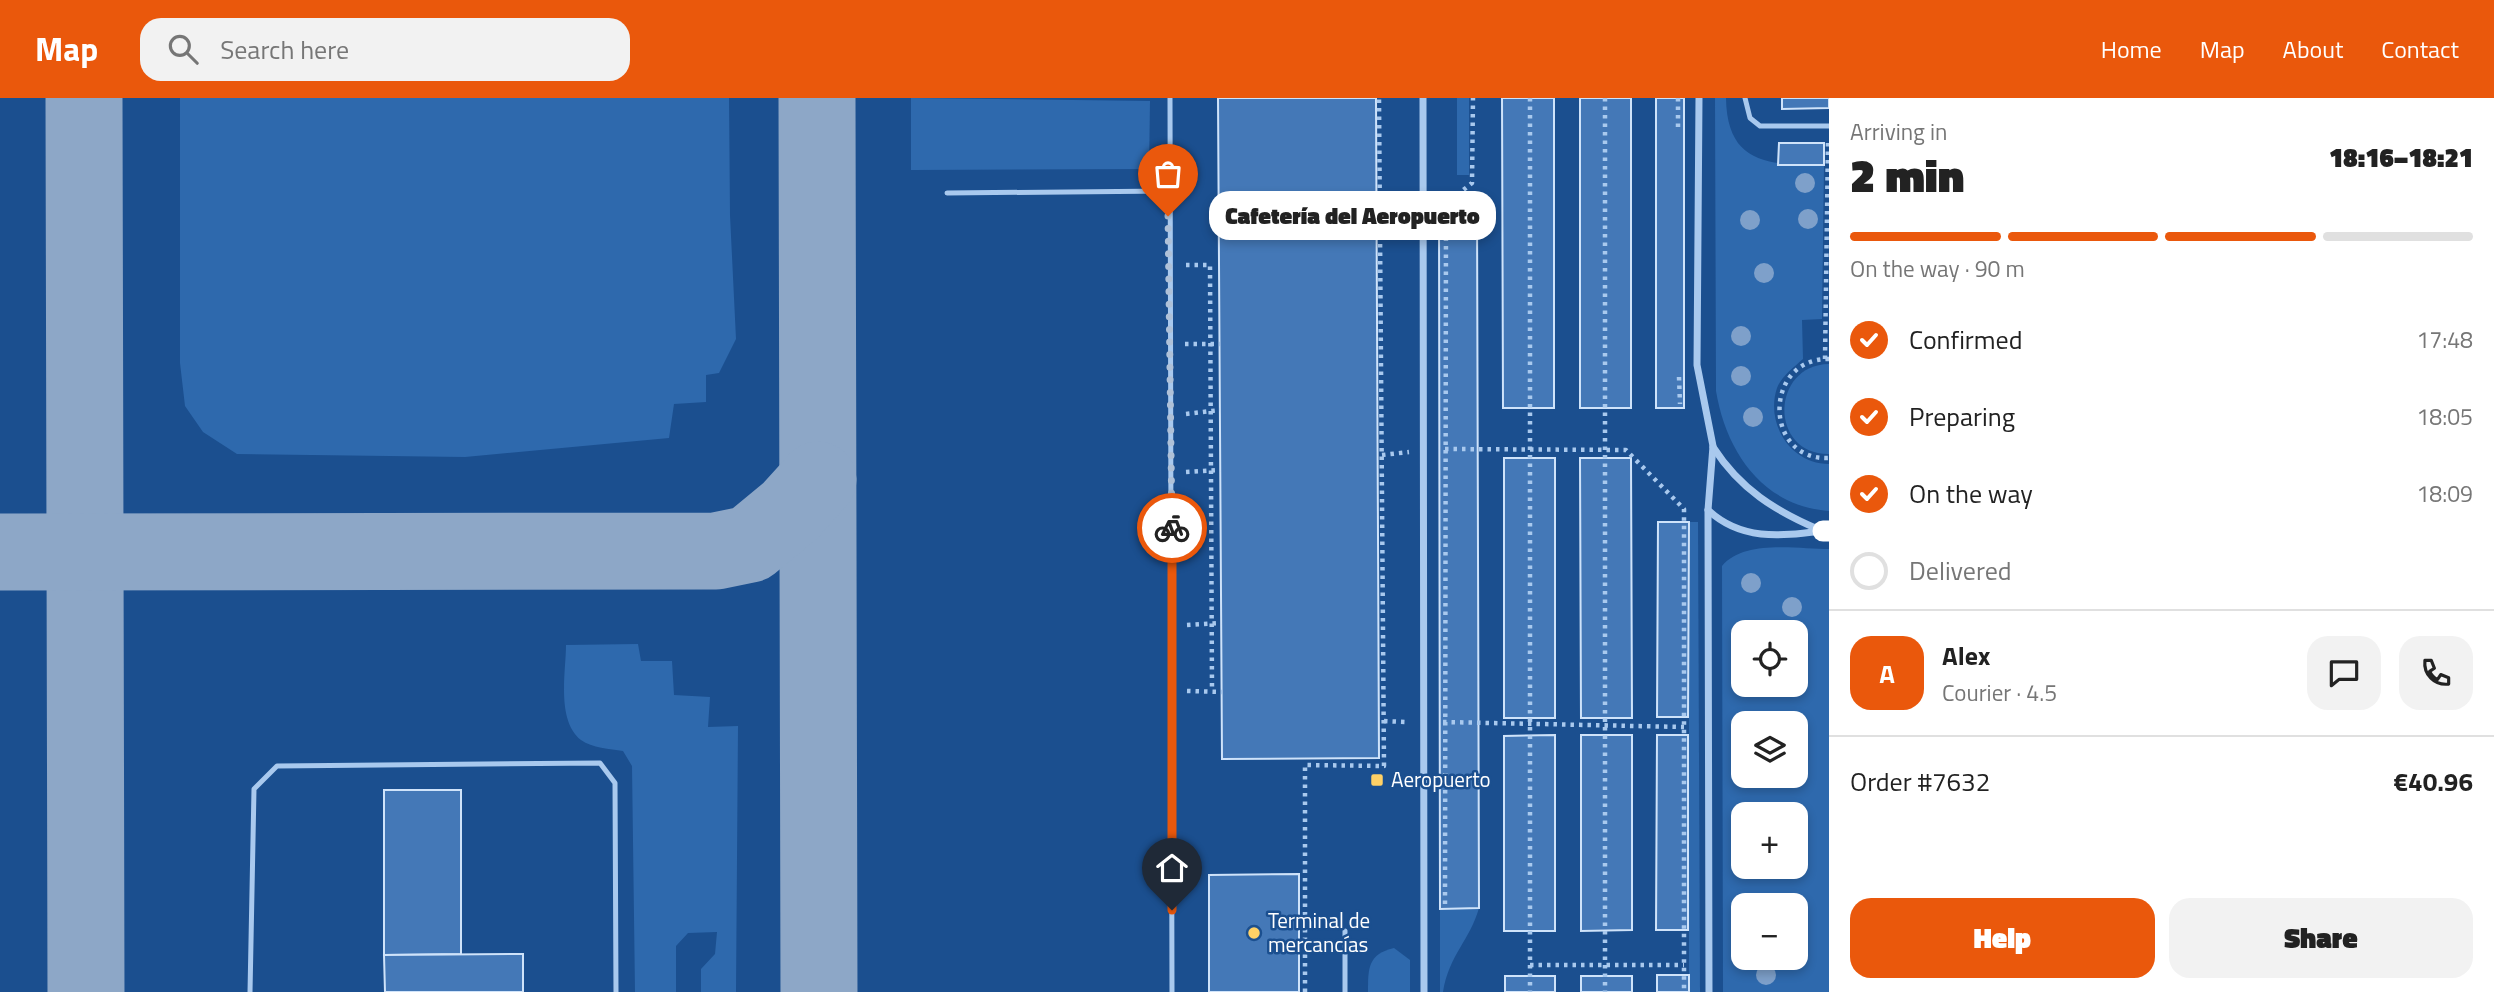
<!DOCTYPE html>
<meta charset="utf-8">
<style>
body{margin:0;font-family:"Titillium Web",sans-serif;background:#f2f2f2;color:#222;height:100vh;display:flex;flex-direction:column;font-size:26px;white-space:nowrap}
*{box-sizing:border-box;margin:0}
p{font-size:23px;color:#767676}
.icon{flex:none;width:38px;height:38px;fill:none;stroke:currentColor;stroke-width:2;stroke-linecap:round;stroke-linejoin:round}
.map{position:relative;flex:1;overflow:hidden}
.side{display:flex;flex-direction:column;background:#fff;width:665px}
.side>*{flex:none}
.fabs{position:absolute;left:1731px;top:522px;display:grid;gap:14px}
.fabs a{display:grid;place-items:center;width:77px;height:77px;border-radius:14px;background:#fff;box-shadow:0 4px 10px #0003;font-size:35px}
.pin{position:absolute;display:grid;place-items:center;width:60px;height:60px;color:#fff;margin:-72px -30px;border-radius:50% 50% 50% 0;rotate:-45deg;box-shadow:0 0 7px #0007}
.pin .icon{rotate:45deg}
.courier{position:absolute;display:grid;place-items:center;width:70px;height:70px;margin:-35px;border:5px solid #ea580c;border-radius:50%;background:#fff;color:#222;box-shadow:0 2px 9px #0007}
.bubble{position:absolute;height:49px;border-radius:21px;background:#fff;box-shadow:0 4px 10px #0003;font-size:23px;font-weight:800;line-height:49px;text-align:center}
.headline em{font-style:normal;font-weight:800}
.headline div{display:flex;flex-direction:column-reverse}
.headline{display:flex;align-items:center;justify-content:space-between;height:119px;padding:0 21px}
h1{font-size:46px;font-weight:800;line-height:52px}
.bar{display:grid;grid-template-columns:repeat(4,1fr);gap:10px 7px;align-content:center;height:84px;padding:0 21px}
.bar i{height:9px;border-radius:5px;background:#e0e0e0}
.bar .active{background:#ea580c}
.bar p{grid-column:span 4}
.line{display:flex;align-items:center;gap:18px;padding:0 21px;border-top:2px solid #e0e0e0}
.line div{flex:1}
.round{display:grid;place-items:center;flex:none;width:74px;height:74px;border-radius:21px;background:#f2f2f2}
ol{padding:0 21px;list-style:none}
li{display:flex;align-items:center;gap:21px;height:77px}
li p{margin-inline-start:auto}
li .icon{padding:7px;border-radius:50%;background:#ea580c;color:#fff;stroke-width:4}
li:last-child{color:#767676}
li i{width:38px;height:38px;border:4px solid #e0e0e0;border-radius:50%}
.cta{display:flex;gap:14px;margin-top:auto;padding:14px 21px}
.cta a{flex:1;height:80px;border-radius:21px;background:#ea580c;color:#fff;font-size:28px;font-weight:800;line-height:80px;text-align:center}
.cta a+a{background:#f2f2f2;color:#222}
header{display:flex;align-items:center;gap:42px;box-sizing:border-box;height:98px;padding:0 35px;background:#ea580c;color:#fff}
header strong{font-size:33px}
nav{display:flex;gap:38px;margin-inline-start:auto;font-size:24px}
.search{width:490px;height:63px;background:#f2f2f2;display:flex;align-items:center;gap:18px;box-sizing:border-box;padding:0 24px;border-radius:21px;color:#767676;font-size:26px}
main{display:flex;flex:1;min-height:0}
.map>svg:first-child{display:block}
.green{fill:#2e69ad;fill-rule:evenodd}
.lines{fill:none;stroke-linecap:round;stroke-linejoin:round}
.taxiway{stroke:#8da7c7;stroke-width:77}
.building{fill:#4478b7;stroke:#cfe3fa;stroke-width:2}
.path{stroke:#a9c9ee;stroke-width:4.5;stroke-dasharray:3.5 5;stroke-linecap:butt}
.lane{stroke:#a9c9ee;stroke-width:5}
.street{stroke:#a9c9ee;stroke-width:7}
.highway{stroke:#fff;stroke-width:21}
.tree{fill:#7ea0ca}
.done{stroke:#afc1d8;stroke-width:7;stroke-dasharray:0 12.6}
.route{stroke:#ea580c;stroke-width:9}
.poi-dot{fill:#ffd166;stroke:#1b4f8f;stroke-width:2.5}
.labels{text-anchor:middle;stroke-width:5;stroke-linejoin:round;paint-order:stroke}
.poi-label{font-size:21px;fill:#fff;stroke:#1b4f8f;text-anchor:start}
</style>
<header>
<strong>Map</strong>
<div class="search"><svg class="icon" aria-label="search" viewBox="0 0 24 24"><circle cx="10" cy="10" r="6"/><path d="M15 15l6 6"/></svg>Search here</div>
<nav><a>Home</a><a>Map</a><a>About</a><a>Contact</a></nav>
</header>
<main>
<div class="map">
<svg width="1829" height="894" viewBox="0 0 1829 894">
<rect width="100%" height="100%" fill="#1b4f8f"/>
<g class="green">
<polygon points="180,0 729,0 730,117 736,241 719,275 706,277 706,304 674,306 669,340 465,359 237,356 203,334 185,308 180,265"/>
<polygon points="911,0 1150,3 1149,71 911,72"/>
<rect x="1457" y="0" width="12" height="77"/>
<path d="M1715 0H1726C1727 67 1770 67 1824 67L1822 221 1802 222 1803 261C1794 269 1781 279 1777 290 1765 326 1791 366 1829 366V413C1762 408 1726 353 1716 293Z"/>
<path d="M1829 266V356C1769 357 1770 267 1829 266Z"/>
<polygon points="1689,424 1698,424 1700,894 1689,894"/>
<path d="M1829 451V894H1723L1722 468C1744 441 1798 451 1829 451ZM1743 534H1796V586H1743ZM1743 625H1796V677H1743ZM1743 716H1796V768H1743ZM1743 807H1796V859H1743Z"/>
<path d="M638 546 641 563H672L674 597 710 599 708 629 738 628 736 894H701V871L715 856 717 834 688 835 676 848V894H635L632 668 623 653C610 651 592 650 581 642 556 622 566 574 566 547Z"/>
<path d="M1479 810C1470 842 1449 857 1443 894H1440V811Z"/>
<path d="M1394 850 1410 862V894H1368C1368 870 1368 856 1394 850Z"/>
</g>
<g class="lines">
<g class="taxiway">
<polyline points="84,0 86,894"/>
<polyline points="817,0 819,894"/>
<polyline points="0,454 716,453 750,446 790,413 818,382"/>
</g>
</g>
<g class="building">
<polygon points="1218,0 1376,0 1379,660 1222,661"/>
<polygon points="1502,0 1554,0 1554,310 1503,310"/>
<rect x="1580" y="0" width="51" height="310"/>
<rect x="1656" y="0" width="28" height="310"/>
<polygon points="1782,0 1829,0 1829,10 1782,11"/>
<polygon points="1779,45 1824,45 1824,67 1778,67"/>
<polygon points="1439,105 1477,105 1479,810 1440,811"/>
<rect x="1504" y="360" width="51" height="260"/>
<polygon points="1580,360 1631,360 1632,620 1581,620"/>
<polygon points="1658,424 1689,424 1688,619 1657,619"/>
<polygon points="1555,637 1555,833 1504,833 1504,638"/>
<polygon points="1581,637 1632,637 1632,832 1581,833"/>
<polygon points="1657,637 1688,637 1688,832 1656,832"/>
<polygon points="384,692 461,692 461,856 384,857"/>
<polygon points="1299,776 1299,894 1209,894 1209,777"/>
<polygon points="523,856 523,894 385,894 384,857"/>
<rect x="1657" y="877" width="32" height="17"/>
<rect x="1505" y="878" width="50" height="16"/>
<rect x="1581" y="878" width="51" height="16"/>
</g>
<g class="lines">
<g class="path">
<polyline points="1530,0 1530,894"/>
<polyline points="1605,0 1605,894"/>
<polyline points="1678,0 1678,29"/>
<polyline points="1186,167 1210,167 1212,593"/>
<polyline points="1185,246 1220,246"/>
<polyline points="1825,261 1828,43"/>
<path d="M1829 261C1763 260 1763 363 1829 360"/>
<polyline points="1679,279 1680,306"/>
<polyline points="1186,316 1220,312"/>
<polyline points="1445,351 1626,352 1684,411 1684,894"/>
<polyline points="1382,357 1409,354"/>
<polyline points="1186,374 1220,372"/>
<polyline points="1187,527 1221,525"/>
<polyline points="1187,593 1222,594"/>
<polyline points="1384,623 1406,624"/>
<polyline points="1443,624 1684,629"/>
<polyline points="1445,806 1446,106 1472,85 1473,0"/>
<polyline points="1530,867 1684,867"/>
<polyline points="1305,894 1305,667 1384,668 1379,0"/>
</g>
<g class="lane">
<polyline points="1170,0 1172,894"/>
<polyline points="1745,0 1750,20 1760,28 1829,28"/>
<polyline points="947,95 1168,93"/>
<polyline points="250,894 254,691 277,668 600,665 615,685 616,894"/>
<polyline points="1345,894 1345,833"/>
</g>
<g class="street">
<polyline points="1423,0 1424,894"/>
<polyline points="1699,0 1697,267 1713,348 1708,412 1709,894"/>
<path d="M1713 349C1740 391 1775 413 1820 432"/>
<path d="M1708 412C1741 443 1780 438 1822 433"/>
</g>
<polyline class="highway" points="1823,433 1829,433"/>
</g>
<g class="tree">
<circle cx="1805" cy="85" r="10"/>
<circle cx="1808" cy="121" r="10"/>
<circle cx="1750" cy="122" r="10"/>
<circle cx="1764" cy="175" r="10"/>
<circle cx="1741" cy="238" r="10"/>
<circle cx="1741" cy="278" r="10"/>
<circle cx="1753" cy="319" r="10"/>
<circle cx="1751" cy="485" r="10"/>
<circle cx="1792" cy="509" r="10"/>
<circle cx="1766" cy="877" r="10"/>
</g>
<g class="lines">
<polyline class="done" points="1168,118 1172,430"/>
<polyline class="route" points="1172,430 1172,812"/>
</g>
<g class="poi-dot">
<rect x="1370" y="675" width="14" height="14" rx="3.5"/>
<circle cx="1254" cy="835" r="7"/>
</g>
<g class="labels">
<g class="poi-label">
<text x="1391" y="689">Aeropuerto</text>
<text x="1268" y="830">Terminal de<tspan x="1268" dy="24">mercancías</tspan></text>
</g>
</g>
</svg>
<div class="fabs">
<a><svg class="icon" aria-label="locate" viewBox="0 0 24 24"><circle cx="12" cy="12" r="6"/><path d="M12 2v4M12 18v4M2 12h4M18 12h4"/></svg></a>
<a><svg class="icon" aria-label="layers" viewBox="0 0 24 24"><path d="M12 4l9 5-9 5-9-5zM3 14l9 5 9-5"/></svg></a>
<a>+</a>
<a>−</a>
</div>
<div class="pin" style="left:1168px;top:118px;background:#ea580c"><svg class="icon" aria-label="bag" viewBox="0 0 24 24"><path d="M5 8h14l-1 12H6zM9 8a3 3 0 0 1 6 0"/></svg></div>
<div class="pin" style="left:1172px;top:812px;background:#1f2937"><svg class="icon" aria-label="home" viewBox="0 0 24 24"><path d="M3 11l9-7 9 7M6 9v11h12V9"/></svg></div>
<div class="courier" style="left:1172px;top:430px"><svg class="icon" aria-label="bike" viewBox="0 0 24 24"><circle cx="6" cy="16" r="4"/><circle cx="18" cy="16" r="4"/><path d="M6 16l4-8h5l3 8M10 8l3 8H6M13 5h3"/></svg></div>
<div class="bubble" style="left:1209px;top:93px;width:287px">Cafetería del Aeropuerto</div>
</div>
<section class="side">
<div class="headline"><div><h1>2 min</h1><p>Arriving in</p></div><em>18:16–18:21</em></div>
<div class="bar"><i class="active"></i><i class="active"></i><i class="active"></i><i></i><p>On the way · 90 m</p></div>
<ol>
<li><svg class="icon" aria-label="check" viewBox="0 0 24 24"><path d="M5 12l5 5 9-10"/></svg>Confirmed<p>17:48</p></li>
<li><svg class="icon" aria-label="check" viewBox="0 0 24 24"><path d="M5 12l5 5 9-10"/></svg>Preparing<p>18:05</p></li>
<li><svg class="icon" aria-label="check" viewBox="0 0 24 24"><path d="M5 12l5 5 9-10"/></svg>On the way<p>18:09</p></li>
<li><i></i>Delivered</li>
</ol>
<div class="line" style="height:126px"><b class="round" style="background:#ea580c;color:#fff">A</b><div><b>Alex</b><p>Courier · 4.5</p></div><a class="round"><svg class="icon" aria-label="chat" viewBox="0 0 24 24"><path d="M4 5h16v11H9l-5 4z"/></svg></a><a class="round"><svg class="icon" aria-label="phone" viewBox="0 0 24 24"><path d="M5 4h4l2 5-3 2q2 4 5 5l2-3 5 2v4C11 20 4 13 5 4z"/></svg></a></div>
<div class="line" style="height:91px"><div>Order #7632</div><b>€40.96</b></div>
<div class="cta"><a>Help</a><a>Share</a></div>
</section>
</main>
